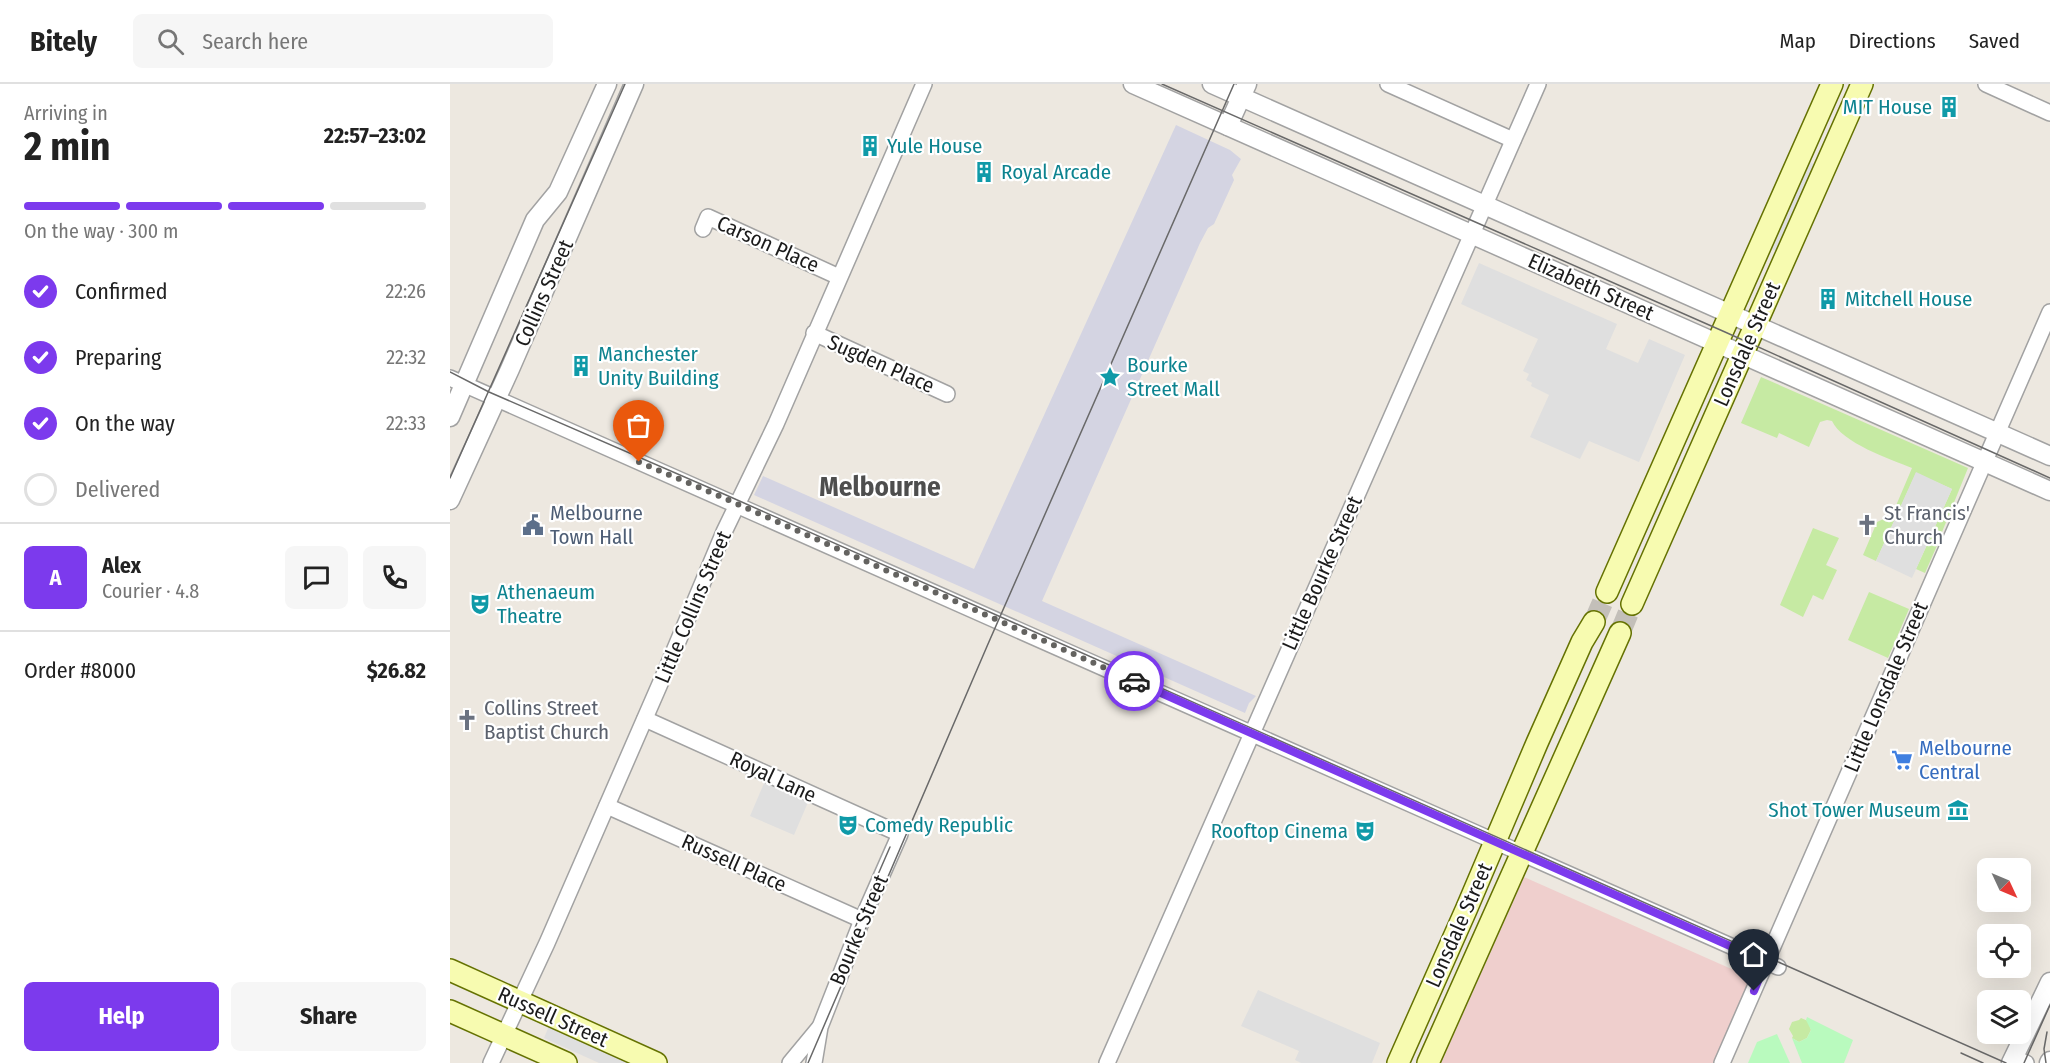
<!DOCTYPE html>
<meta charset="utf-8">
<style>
body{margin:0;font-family:"Fira Sans Condensed",sans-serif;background:#f6f6f6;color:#222;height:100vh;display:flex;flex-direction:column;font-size:22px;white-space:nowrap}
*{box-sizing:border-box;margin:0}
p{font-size:20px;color:#767676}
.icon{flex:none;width:33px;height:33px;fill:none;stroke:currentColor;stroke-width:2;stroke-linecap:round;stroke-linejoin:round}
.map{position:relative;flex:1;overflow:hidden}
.side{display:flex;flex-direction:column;background:#fff;width:450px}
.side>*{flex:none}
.needle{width:39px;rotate:134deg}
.tools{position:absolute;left:1527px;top:774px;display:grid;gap:12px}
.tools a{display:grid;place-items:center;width:54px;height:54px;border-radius:9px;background:#fff;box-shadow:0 6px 24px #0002;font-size:30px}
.pin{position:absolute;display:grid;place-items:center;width:51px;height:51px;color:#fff;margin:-62px -26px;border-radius:50% 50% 50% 0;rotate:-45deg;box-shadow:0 0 6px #0007}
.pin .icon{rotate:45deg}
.courier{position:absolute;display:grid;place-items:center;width:60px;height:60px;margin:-30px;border:4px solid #7c3aed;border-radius:50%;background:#fff;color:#222;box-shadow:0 2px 8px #0007}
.overview em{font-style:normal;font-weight:700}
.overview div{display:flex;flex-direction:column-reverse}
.overview{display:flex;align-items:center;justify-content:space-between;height:102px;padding:0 24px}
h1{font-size:39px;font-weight:700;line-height:45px}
.bar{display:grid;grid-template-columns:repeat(4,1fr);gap:9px 6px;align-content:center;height:72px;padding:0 24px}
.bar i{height:8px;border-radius:4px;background:#e0e0e0}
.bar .active{background:#7c3aed}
.bar p{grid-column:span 4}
.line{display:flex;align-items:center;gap:15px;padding:0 24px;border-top:2px solid #e0e0e0}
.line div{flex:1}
.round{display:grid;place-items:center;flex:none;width:63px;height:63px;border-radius:9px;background:#f6f6f6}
ol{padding:0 24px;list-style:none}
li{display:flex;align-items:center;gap:18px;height:66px}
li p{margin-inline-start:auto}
li .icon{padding:6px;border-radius:50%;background:#7c3aed;color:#fff;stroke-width:4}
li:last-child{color:#767676}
li i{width:33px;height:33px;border:3px solid #e0e0e0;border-radius:50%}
.button{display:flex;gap:12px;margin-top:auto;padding:12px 24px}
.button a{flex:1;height:69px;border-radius:9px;background:#7c3aed;color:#fff;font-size:24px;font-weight:700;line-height:69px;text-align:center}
.button a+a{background:#f6f6f6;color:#222}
header{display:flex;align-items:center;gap:36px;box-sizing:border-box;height:84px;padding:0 30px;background:#fff;border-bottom:2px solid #e0e0e0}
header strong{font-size:28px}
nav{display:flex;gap:33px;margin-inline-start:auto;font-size:21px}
.search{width:420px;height:54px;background:#f6f6f6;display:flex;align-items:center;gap:15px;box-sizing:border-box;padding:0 21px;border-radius:9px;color:#767676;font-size:22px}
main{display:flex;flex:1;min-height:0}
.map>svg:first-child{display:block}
.commercial{fill:#efcfcd}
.grass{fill:#c6eaa3}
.park{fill:#b9fabe}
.parking{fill:#dfdfdf}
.plaza{fill:#d4d4e2}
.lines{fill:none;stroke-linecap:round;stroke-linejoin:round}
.secondary-tunnel{stroke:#c3bfb9;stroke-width:21;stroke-dasharray:21 10;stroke-linecap:butt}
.minor-casing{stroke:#a2a2a2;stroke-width:18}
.tertiary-casing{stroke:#a2a2a2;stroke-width:21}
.secondary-casing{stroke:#657202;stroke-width:24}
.minor{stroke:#fff;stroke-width:15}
.tertiary{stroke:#fff;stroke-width:18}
.secondary{stroke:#f7fbb0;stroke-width:21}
.tram{stroke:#696969;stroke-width:1.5}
.done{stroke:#646360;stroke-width:6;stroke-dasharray:0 10.8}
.route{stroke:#7c3aed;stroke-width:8}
.labels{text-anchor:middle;stroke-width:4.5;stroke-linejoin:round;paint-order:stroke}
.culture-label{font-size:21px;fill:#0d838f;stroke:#fff;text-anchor:start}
.street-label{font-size:21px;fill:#1b1b1b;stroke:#fff}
.service-label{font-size:21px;fill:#4e5e75;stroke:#fff;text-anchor:start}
.worship-label{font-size:21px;fill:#5b616d;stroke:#fff;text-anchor:start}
.shop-label{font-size:21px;fill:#366cbe;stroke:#fff;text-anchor:start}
.district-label{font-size:27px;font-weight:bold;fill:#4e4e4e;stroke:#fff}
</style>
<header>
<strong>Bitely</strong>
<div class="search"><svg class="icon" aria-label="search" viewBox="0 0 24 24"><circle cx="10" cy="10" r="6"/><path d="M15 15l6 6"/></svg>Search here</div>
<nav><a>Map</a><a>Directions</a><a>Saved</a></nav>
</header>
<main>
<section class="side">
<div class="overview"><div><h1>2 min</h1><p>Arriving in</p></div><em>22:57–23:02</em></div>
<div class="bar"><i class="active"></i><i class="active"></i><i class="active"></i><i></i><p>On the way · 300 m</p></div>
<ol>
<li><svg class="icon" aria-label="check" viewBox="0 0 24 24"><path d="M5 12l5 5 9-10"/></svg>Confirmed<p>22:26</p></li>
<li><svg class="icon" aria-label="check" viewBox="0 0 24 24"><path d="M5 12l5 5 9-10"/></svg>Preparing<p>22:32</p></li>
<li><svg class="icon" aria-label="check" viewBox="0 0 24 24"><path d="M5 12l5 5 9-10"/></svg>On the way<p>22:33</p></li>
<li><i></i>Delivered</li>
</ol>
<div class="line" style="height:108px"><b class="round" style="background:#7c3aed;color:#fff">A</b><div><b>Alex</b><p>Courier · 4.8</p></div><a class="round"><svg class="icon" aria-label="chat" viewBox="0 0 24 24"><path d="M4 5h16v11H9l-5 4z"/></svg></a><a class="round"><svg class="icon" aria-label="phone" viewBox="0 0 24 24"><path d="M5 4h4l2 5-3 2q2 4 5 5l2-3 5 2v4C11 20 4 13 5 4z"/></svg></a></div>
<div class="line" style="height:78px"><div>Order #8000</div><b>$26.82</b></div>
<div class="button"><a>Help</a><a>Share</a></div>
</section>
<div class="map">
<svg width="1600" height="979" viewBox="0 0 1600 979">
<rect width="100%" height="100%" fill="#ede8e0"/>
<polygon class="commercial" points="1074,793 1304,895 1266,979 991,979"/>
<g class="grass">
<path d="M1311 293 1518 384 1492 448 1484 445 1502 405 1466 389 1426 477 1413 471 1427 438 1442 431 1462 384C1440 375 1392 359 1382 337L1377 336 1370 338 1359 363 1329 349 1327 354 1291 339Z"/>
<polygon points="1363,444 1389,454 1376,481 1387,486 1373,516 1363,511 1353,533 1330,521"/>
<polygon points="1481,452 1489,457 1475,489 1466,485"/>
<polygon points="1419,508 1459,525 1438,574 1398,556"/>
<polygon points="1351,934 1358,937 1361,946 1357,954 1349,958 1342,954 1343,952 1339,945 1342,938 1349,936"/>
</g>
<g class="park">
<polygon points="1357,933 1403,956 1394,979 1352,979 1342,954 1349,958 1357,954 1361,946 1356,936"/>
<polygon points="1327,950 1340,979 1298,979 1307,958"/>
</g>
<g class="parking">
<polygon points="1355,76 1366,81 1328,168 1317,163"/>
<polygon points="1029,179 1167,240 1156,265 1188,279 1199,255 1235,271 1189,378 1139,357 1130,375 1080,353 1099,311 1081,302 1082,299 1076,296 1079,290 1073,287 1088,255 1011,220"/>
<polygon points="1466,388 1502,405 1462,494 1426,477"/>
<polygon points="315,697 359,716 344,751 300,732"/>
<polygon points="808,906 930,959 922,979 851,979 845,976 849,967 791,942"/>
<polygon points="99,942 182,979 149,979 94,954"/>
</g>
<polygon class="plaza" points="726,41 780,66 791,75 782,91 784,96 764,140 758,144 750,159 592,517 806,612 799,619 795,629 304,411 313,392 524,485"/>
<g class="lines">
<g class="secondary-tunnel">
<polyline points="1144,538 1157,508"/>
<polyline points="1170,549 1182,520"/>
</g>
<defs>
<g id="minor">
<polyline points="938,0 1063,56"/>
<polyline points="1536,0 1600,29"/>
<polyline points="253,145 258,133 389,193"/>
<polyline points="364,249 497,310"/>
<polyline points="0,294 1328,883"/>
<polyline points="195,635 450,750 412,836 370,943 364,979"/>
<polyline points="157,722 412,836"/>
<polyline points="1564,974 1576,979"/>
<polyline points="41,979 97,859 216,586 274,448 326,340 474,0"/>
<polyline points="340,979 369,944"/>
<polyline points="657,979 1088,0"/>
<polyline points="1272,979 1600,228"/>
</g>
<g id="tertiary">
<polyline points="683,0 1600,407"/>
<polyline points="762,0 1600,372"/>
<polyline points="778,42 797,0"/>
<polyline points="0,333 85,136 108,108 157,0"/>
<polyline points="0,416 60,285 184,0"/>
<polyline points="1561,979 1600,898"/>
<polyline points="1599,979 1600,977"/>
</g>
<g id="secondary">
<polyline points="1157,508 1382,0"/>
<polyline points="1182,520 1412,0"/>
<polyline points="0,886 206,979"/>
<polyline points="0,927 116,979"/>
<polyline points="948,979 1016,826 1087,659 1132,558 1144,538"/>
<polyline points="978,979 1170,549"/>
</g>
</defs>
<use href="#minor" class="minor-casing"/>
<use href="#tertiary" class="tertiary-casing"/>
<use href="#secondary" class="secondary-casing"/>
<use href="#minor" class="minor"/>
<use href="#tertiary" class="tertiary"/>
<use href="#secondary" class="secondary"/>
<g class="tram">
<path d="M712 0C899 83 1088 165 1275 248 1383 297 1491 346 1600 394"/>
<polyline points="0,288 39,308 276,411 1556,979"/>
<polyline points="0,394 175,0"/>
<polyline points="384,896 409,834 440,763"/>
<polyline points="1511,969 1533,979"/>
<polyline points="358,979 538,560 784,0"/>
<polyline points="1574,979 1600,921"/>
<polyline points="1596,979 1594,965 1597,948"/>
</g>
</g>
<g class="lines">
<polyline class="done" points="189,378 274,414 684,597"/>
<polyline class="route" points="684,597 1316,878 1304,907"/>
</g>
<defs>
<symbol id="building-bare" viewBox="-9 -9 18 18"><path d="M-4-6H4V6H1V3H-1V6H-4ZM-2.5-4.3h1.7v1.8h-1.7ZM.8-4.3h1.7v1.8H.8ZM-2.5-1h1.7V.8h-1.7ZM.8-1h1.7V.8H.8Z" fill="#0f9aa8" stroke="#fff" stroke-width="2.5" paint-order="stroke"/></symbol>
<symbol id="sight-bare" viewBox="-9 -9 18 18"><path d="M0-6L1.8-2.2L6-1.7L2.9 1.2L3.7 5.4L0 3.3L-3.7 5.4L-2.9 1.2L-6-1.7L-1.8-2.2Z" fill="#0f9aa8" stroke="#fff" stroke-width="2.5" paint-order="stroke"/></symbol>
<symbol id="civic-bare" viewBox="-9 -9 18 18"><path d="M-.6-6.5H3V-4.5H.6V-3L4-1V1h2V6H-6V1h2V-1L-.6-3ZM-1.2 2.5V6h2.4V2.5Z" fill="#5c6f8a" stroke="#fff" stroke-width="2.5" paint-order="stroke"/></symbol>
<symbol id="church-bare" viewBox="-9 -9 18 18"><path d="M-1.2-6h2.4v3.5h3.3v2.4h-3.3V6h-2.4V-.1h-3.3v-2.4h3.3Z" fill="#6b7280" stroke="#fff" stroke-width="2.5" paint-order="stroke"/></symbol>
<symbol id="theatre-bare" viewBox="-9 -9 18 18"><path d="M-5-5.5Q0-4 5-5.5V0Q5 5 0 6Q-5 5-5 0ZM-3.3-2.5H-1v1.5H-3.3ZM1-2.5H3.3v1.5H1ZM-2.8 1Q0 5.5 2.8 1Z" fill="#0f9aa8" stroke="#fff" stroke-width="2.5" paint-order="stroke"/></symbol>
<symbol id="supermarket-bare" viewBox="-9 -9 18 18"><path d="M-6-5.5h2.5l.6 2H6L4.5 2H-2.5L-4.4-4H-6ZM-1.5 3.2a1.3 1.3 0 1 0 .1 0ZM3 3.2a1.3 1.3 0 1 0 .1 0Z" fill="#3f7fe0" stroke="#fff" stroke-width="2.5" paint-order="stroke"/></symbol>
<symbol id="museum-bare" viewBox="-9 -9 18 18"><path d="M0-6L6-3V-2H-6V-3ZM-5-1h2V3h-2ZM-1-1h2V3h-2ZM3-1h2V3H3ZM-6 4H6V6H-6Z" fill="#0f9aa8" stroke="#fff" stroke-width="2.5" paint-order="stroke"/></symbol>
</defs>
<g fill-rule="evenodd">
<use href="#building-bare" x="1484" y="8" width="30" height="30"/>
<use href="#building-bare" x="405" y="47" width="30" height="30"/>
<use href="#building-bare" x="519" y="73" width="30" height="30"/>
<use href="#building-bare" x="1363" y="200" width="30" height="30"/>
<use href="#building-bare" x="116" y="267" width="30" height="30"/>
<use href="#sight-bare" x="645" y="278" width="30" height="30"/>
<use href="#civic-bare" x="68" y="426" width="30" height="30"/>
<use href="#church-bare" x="1402" y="426" width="30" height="30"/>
<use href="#theatre-bare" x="15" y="505" width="30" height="30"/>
<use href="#church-bare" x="2" y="621" width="30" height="30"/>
<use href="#supermarket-bare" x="1437" y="661" width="30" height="30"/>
<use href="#museum-bare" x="1493" y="711" width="30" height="30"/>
<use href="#theatre-bare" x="383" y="726" width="30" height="30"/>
<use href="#theatre-bare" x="900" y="732" width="30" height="30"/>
</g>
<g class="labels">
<g class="culture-label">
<text x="1482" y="30" text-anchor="end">MIT House</text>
<text x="437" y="69">Yule House</text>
<text x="551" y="95">Royal Arcade</text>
<text x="1395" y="222">Mitchell House</text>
<text x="148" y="277">Manchester<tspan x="148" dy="24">Unity Building</tspan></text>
<text x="677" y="288">Bourke<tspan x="677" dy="24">Street Mall</tspan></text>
<text x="47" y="515">Athenaeum<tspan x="47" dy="24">Theatre</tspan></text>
<text x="1491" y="733" text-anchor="end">Shot Tower Museum</text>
<text x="415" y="748">Comedy Republic</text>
<text x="898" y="754" text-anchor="end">Rooftop Cinema</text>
</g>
<g class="street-label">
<text transform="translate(318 160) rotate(24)" y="7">Carson Place</text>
<text transform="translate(1141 203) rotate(24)" y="7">Elizabeth Street</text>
<text transform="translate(94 209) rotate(-66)" y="7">Collins Street</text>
<text transform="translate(1297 260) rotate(-66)" y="7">Lonsdale Street</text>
<text transform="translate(431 280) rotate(24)" y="7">Sugden Place</text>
<text transform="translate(872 489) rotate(-66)" y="7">Little Bourke Street</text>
<text transform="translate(243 523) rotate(-67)" y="7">Little Collins Street</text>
<text transform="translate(1436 603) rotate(-67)" y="7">Little Lonsdale Street</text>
<text transform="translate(323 693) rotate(25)" y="7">Royal Lane</text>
<text transform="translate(284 779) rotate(24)" y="7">Russell Place</text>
<text transform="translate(1009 841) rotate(-66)" y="7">Lonsdale Street</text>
<text transform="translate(409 846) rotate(-67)" y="7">Bourke Street</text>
<text transform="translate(103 933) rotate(24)" y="7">Russell Street</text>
</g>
<g class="service-label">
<text x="100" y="436">Melbourne<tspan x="100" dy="24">Town Hall</tspan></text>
</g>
<g class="worship-label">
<text x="1434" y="436">St Francis'<tspan x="1434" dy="24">Church</tspan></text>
<text x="34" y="631">Collins Street<tspan x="34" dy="24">Baptist Church</tspan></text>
</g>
<g class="shop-label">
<text x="1469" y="671">Melbourne<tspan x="1469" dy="24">Central</tspan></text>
</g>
<g class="district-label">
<text x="430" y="412">Melbourne</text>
</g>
</g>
</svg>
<div class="tools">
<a><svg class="needle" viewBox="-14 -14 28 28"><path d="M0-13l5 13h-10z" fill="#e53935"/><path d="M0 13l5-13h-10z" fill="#767676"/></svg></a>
<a><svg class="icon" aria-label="locate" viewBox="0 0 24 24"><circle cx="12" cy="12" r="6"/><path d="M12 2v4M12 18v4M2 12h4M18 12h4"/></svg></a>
<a><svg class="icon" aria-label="layers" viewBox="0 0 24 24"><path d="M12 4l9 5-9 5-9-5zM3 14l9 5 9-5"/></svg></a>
</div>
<div class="pin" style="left:189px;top:378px;background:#ea580c"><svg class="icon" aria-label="bag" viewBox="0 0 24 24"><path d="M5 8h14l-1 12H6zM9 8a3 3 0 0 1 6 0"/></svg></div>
<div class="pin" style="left:1304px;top:907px;background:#1f2937"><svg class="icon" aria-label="home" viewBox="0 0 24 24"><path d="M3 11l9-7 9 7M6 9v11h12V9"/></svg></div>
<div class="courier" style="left:684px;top:597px"><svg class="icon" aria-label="car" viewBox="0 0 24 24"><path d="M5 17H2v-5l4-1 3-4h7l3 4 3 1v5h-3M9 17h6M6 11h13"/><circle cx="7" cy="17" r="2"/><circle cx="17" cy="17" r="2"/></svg></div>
</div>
</main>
